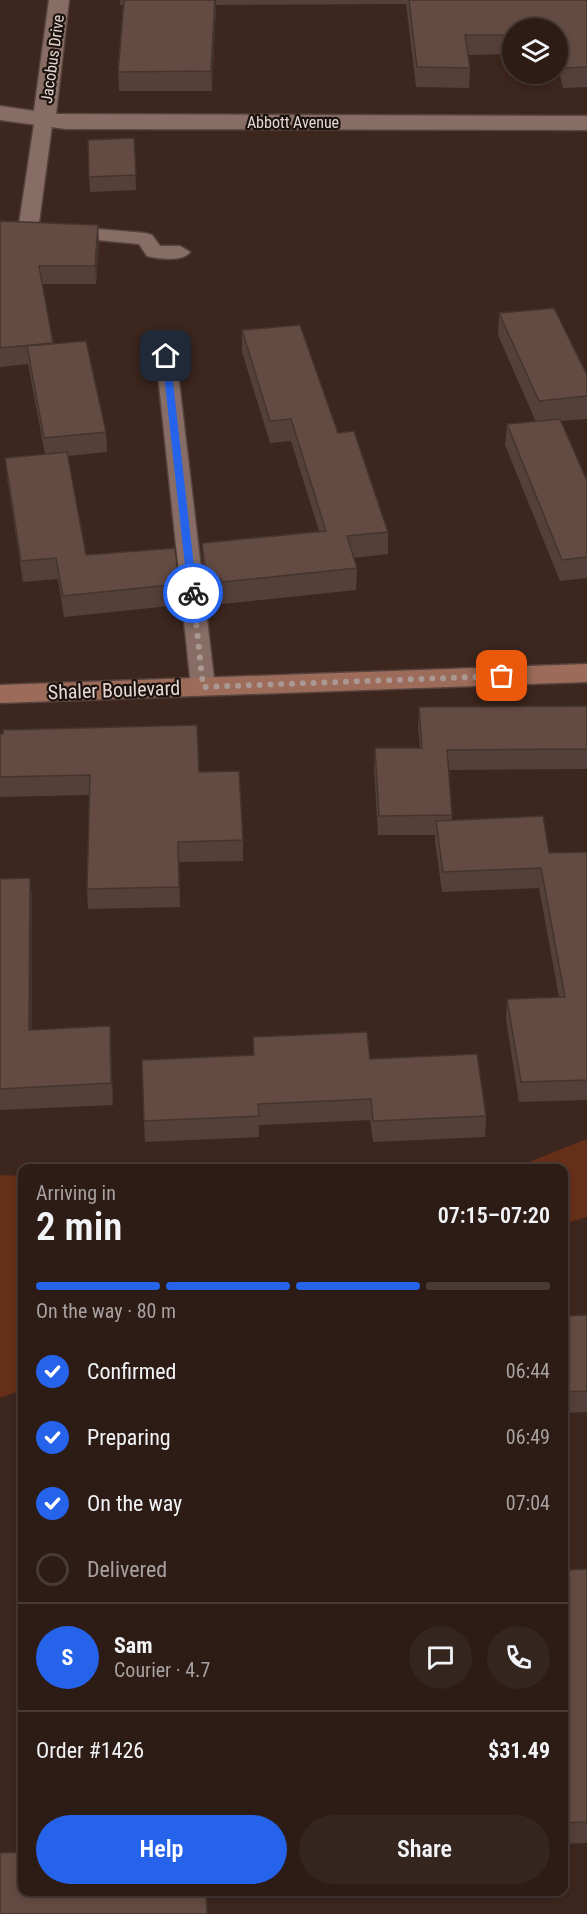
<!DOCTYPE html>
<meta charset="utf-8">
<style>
body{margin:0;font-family:"Roboto Condensed",sans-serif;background:#35251f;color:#f1f3f6;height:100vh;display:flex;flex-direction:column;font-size:22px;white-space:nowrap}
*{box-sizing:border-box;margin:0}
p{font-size:20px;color:#a7a1a1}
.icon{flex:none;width:33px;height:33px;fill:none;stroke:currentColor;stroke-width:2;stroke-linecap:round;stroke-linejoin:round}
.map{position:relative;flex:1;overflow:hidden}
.drawer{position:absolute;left:18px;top:1164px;width:550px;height:732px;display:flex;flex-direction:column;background:#2d1c16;border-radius:12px;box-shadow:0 3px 9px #0003,0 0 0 2px #483a35}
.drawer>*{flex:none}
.buttons{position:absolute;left:502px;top:18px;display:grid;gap:12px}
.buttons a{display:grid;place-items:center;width:66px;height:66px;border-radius:50%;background:#2d1c16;box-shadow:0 3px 9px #0003,0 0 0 2px #483a35;font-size:30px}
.pin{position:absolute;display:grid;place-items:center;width:51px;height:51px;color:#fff;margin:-26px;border-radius:12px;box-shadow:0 3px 9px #0006}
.courier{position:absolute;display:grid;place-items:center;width:60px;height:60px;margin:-30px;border:4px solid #2563eb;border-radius:50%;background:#fff;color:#222;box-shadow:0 2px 8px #0007}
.headline em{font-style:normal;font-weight:600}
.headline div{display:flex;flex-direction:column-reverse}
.headline{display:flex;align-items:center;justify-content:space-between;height:102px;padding:0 18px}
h1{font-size:39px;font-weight:600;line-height:45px}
.bar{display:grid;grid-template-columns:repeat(4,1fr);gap:9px 6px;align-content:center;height:72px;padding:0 18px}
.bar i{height:8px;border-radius:4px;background:#483a35}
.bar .active{background:#2563eb}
.bar p{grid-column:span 4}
.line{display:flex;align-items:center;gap:15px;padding:0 18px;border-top:2px solid #483a35}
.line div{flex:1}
.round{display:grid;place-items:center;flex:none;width:63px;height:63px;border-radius:32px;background:#35251f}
ol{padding:0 18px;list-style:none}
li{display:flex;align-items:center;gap:18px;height:66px}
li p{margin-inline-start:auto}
li .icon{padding:6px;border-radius:50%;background:#2563eb;color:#fff;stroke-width:4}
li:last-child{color:#a7a1a1}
li i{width:33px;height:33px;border:3px solid #483a35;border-radius:50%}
.action{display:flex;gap:12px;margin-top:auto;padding:12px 18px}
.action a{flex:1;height:69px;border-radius:36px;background:#2563eb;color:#fff;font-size:24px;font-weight:600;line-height:69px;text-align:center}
.action a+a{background:#35251f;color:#f1f3f6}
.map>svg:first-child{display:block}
.green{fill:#662f19}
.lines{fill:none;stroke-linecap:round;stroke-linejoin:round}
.lane-casing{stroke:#55433d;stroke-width:3}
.street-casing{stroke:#55433d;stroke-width:3}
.secondary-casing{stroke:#55433d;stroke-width:3}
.lane{fill:#876d64;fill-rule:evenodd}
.street{fill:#876d64;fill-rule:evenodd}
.secondary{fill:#9c6b59;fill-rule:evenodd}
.wall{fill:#554039}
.shaded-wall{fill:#45342e}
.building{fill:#634b42;stroke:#45342e;stroke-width:1.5}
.route{fill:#2563eb}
.done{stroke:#aa9993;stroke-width:6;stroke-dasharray:0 10.8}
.labels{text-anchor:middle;stroke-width:4.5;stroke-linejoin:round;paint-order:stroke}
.far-street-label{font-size:16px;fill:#e6d7d2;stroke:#1c120e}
.street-label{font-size:20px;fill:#e6d7d2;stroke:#1c120e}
</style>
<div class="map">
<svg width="587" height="1914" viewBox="0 0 587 1914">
<rect width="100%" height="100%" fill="#3c261e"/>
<g class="green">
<polygon points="587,1139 587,1217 564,1224 564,1168 514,1168"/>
<polygon points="0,1175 22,1176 22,1390 0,1398"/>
</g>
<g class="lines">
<defs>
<g id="lane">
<polygon points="44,113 53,118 38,230 28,236 0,237 0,225 19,224 35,118"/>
<path d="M62 226 145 233 152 235 160 246H180L190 252C183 262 158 259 147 256L139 244 55 236 52 232Z"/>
<polygon points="166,350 173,352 176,356 215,687 212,692 203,695 194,692 191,687 156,356 159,352"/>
</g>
<polygon id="street" points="49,0 69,0 56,114 587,116 587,130 66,129 0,120 0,106 34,111"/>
<polygon id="secondary" points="587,664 587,682 0,703 0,685"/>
</defs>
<use href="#lane" class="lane-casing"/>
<use href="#street" class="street-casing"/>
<use href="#secondary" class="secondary-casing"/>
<use href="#lane" class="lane"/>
<use href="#street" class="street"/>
<use href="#secondary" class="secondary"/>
</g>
<g class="wall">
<polygon points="120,0 587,0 587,87 563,88 558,67 558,28 513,28 513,54 468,55 470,68 469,88 416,87 406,4 216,5 212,91 119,91 118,72 123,5 120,5"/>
<polygon points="134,138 136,190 90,192 89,177"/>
<polygon points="0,221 99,243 96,284 42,284 54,344 106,432 107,452 68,456 86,555 179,584 180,605 64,617 58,579 23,582 7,478 5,458 45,454 28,364 0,367"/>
<polygon points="499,313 587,375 587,419 561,421 587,481 587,578 560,581 505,445 507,424 536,422 498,335"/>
<polygon points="242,330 338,433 388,532 388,554 353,558 357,568 356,590 222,604 221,601 207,603 203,565 202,543 319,531 291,441 270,443 242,352"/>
<polygon points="587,706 587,769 449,770 452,820 549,853 587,852 587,1100 519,1102 506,1019 507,999 559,997 539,888 442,892 435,841 435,835 378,835 374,768 375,748 420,748 418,727 419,707"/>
<polygon points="0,734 199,772 243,840 243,861 179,862 180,907 88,909 87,889 89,795 0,797 0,798"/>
<polygon points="30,878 32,899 32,1030 110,1026 111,1047 113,1105 0,1110 0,879"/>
<polygon points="253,1037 370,1059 486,1116 485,1137 373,1142 370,1120 259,1125 259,1137 145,1142 144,1121 253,1055"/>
<polygon points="587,1315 587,1412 564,1413 564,1316"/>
<polygon points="22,1463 22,1680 21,1680 17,1658"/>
<polygon points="587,1569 587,1843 564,1844 564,1570"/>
</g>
<g class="shaded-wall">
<polygon points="215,0 216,0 216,5 212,91 211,71"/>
<polygon points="98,225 99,243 96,284 95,266"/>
<polygon points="30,878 32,899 32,1051 29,1030"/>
<polygon points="110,1026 111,1047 113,1105 111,1083"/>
</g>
<g class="building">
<polygon points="124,0 215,0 211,71 118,72"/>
<polygon points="409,0 587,0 587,67 564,68 558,41 558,28 513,28 513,35 465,35 470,68 417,67"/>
<polygon points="134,138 136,175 89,177 88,140"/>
<polygon points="0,221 98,225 95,266 39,266 53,343 0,348"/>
<polygon points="554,308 587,375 587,396 539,401 499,313"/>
<polygon points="300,325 338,433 354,431 388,532 347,536 357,568 222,582 221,579 207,580 202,543 326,531 291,419 270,421 242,330"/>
<polygon points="86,341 106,432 44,438 27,346"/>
<polygon points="560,419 587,481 587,557 562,560 507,424"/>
<polygon points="67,452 86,555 175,548 179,584 63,596 56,558 21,561 5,458"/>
<polygon points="587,706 587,749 447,750 452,815 379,816 375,748 422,748 419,707"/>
<polygon points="197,725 199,772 239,771 243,840 178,842 179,887 87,889 90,775 0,777 0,734 3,734 3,730"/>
<polygon points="543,816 549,853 587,852 587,1080 521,1082 507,999 565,997 541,868 443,872 436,821"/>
<polygon points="30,878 29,1030 110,1026 111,1083 0,1089 0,879"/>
<polygon points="367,1032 370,1059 477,1054 486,1116 373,1121 371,1099 258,1104 259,1116 144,1121 142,1060 254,1055 253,1037"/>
<polygon points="587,1315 587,1391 564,1392 564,1316"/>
<polygon points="22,1463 22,1658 17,1658"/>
<polygon points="587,1569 587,1822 564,1823 564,1570"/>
<polygon points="22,1852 22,1892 206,1892 207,1914 0,1914 0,1853"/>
</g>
<polygon class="route" points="166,354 170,356 197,593 193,596 188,593 162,356"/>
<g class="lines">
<polyline class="done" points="193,593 203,687 502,676"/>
</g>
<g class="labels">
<g class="far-street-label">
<text transform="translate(52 59) rotate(-82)" y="6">Jacobus Drive</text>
<text x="293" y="128">Abbott Avenue</text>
</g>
<g class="street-label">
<text transform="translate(114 690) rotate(-2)" y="7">Shaler Boulevard</text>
</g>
</g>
</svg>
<div class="buttons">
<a><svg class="icon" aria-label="layers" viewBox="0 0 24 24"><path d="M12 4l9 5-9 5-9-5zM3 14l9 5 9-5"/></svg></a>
</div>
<div class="pin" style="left:502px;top:676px;background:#ea580c"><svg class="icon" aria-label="bag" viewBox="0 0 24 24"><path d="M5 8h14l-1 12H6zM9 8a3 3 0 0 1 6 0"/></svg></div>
<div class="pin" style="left:166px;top:356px;background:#1f2937"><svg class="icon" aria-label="home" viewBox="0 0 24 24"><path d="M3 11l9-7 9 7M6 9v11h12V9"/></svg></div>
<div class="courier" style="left:193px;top:593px"><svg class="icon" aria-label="bike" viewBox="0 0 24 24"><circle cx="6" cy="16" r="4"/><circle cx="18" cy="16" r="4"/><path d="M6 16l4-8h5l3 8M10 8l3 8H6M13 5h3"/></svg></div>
<section class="drawer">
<div class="headline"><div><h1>2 min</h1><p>Arriving in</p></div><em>07:15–07:20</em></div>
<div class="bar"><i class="active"></i><i class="active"></i><i class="active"></i><i></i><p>On the way · 80 m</p></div>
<ol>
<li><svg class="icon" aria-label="check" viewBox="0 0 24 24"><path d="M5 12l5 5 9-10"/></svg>Confirmed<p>06:44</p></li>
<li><svg class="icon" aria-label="check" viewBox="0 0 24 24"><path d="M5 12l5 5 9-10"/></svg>Preparing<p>06:49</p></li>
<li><svg class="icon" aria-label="check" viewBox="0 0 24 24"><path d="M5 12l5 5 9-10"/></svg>On the way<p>07:04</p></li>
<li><i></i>Delivered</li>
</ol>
<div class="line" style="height:108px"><b class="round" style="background:#2563eb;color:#fff">S</b><div><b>Sam</b><p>Courier · 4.7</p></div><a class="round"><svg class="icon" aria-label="chat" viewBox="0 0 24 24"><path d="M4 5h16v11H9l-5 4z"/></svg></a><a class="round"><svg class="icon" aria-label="phone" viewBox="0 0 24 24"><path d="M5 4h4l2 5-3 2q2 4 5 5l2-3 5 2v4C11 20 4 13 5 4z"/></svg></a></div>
<div class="line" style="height:78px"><div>Order #1426</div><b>$31.49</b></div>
<div class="action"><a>Help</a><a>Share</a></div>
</section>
</div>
